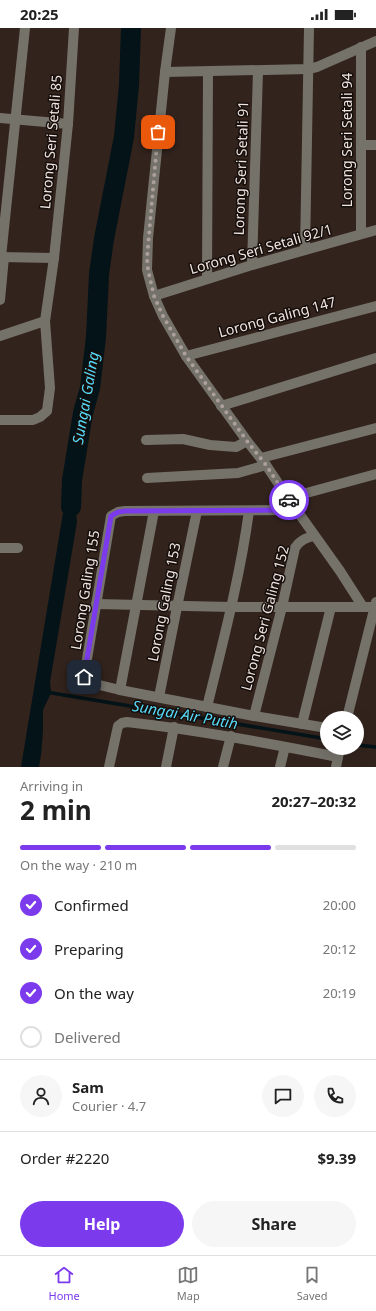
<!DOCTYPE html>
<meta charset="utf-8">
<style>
body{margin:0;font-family:"Noto Sans",sans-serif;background:#f6f6f6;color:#222;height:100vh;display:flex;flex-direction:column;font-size:15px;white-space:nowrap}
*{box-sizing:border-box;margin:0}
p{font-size:13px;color:#767676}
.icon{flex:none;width:22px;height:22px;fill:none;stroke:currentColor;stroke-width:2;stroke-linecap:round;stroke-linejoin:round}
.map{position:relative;height:739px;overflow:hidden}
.drawer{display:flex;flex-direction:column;background:#fff;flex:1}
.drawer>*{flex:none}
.tools{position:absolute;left:320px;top:683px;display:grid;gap:8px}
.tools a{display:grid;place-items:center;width:44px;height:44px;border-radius:50%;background:#fff;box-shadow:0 4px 16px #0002;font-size:20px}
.pin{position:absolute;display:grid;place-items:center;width:34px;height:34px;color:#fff;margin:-17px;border-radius:8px;box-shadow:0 2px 6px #0006}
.courier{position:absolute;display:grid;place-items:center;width:40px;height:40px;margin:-20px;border:3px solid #7c3aed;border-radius:50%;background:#fff;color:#222;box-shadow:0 1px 5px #0007}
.overview em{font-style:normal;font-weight:700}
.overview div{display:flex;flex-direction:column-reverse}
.overview{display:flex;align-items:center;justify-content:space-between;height:68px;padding:0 20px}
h1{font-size:26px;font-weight:700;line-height:30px}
.bar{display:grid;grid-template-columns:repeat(4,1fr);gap:6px 4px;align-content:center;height:48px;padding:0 20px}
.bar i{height:5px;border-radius:3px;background:#e0e0e0}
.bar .current{background:#7c3aed}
.bar p{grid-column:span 4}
.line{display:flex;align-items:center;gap:10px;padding:0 20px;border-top:1px solid #e0e0e0}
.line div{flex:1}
.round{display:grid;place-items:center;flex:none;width:42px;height:42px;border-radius:21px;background:#f6f6f6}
ol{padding:0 20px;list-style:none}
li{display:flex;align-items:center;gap:12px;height:44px}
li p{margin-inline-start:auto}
li .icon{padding:4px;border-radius:50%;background:#7c3aed;color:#fff;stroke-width:4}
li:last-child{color:#767676}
li i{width:22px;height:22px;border:2px solid #e0e0e0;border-radius:50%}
.button{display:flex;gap:8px;margin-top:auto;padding:8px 20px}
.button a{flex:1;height:46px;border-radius:24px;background:#7c3aed;color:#fff;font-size:16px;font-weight:700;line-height:46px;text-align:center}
.button a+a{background:#f6f6f6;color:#222}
.status{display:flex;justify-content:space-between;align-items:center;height:28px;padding:0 20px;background:#fff;direction:ltr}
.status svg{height:11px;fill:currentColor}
.tabs{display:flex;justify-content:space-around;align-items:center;height:56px;border-top:1px solid #e0e0e0;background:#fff;font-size:11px;color:#767676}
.tabs a{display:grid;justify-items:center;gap:2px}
.tabs .current{color:#7c3aed}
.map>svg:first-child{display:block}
.water{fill:#031317}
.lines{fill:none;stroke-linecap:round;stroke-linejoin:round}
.stream{stroke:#031317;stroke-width:3.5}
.river{stroke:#031317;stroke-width:20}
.minor{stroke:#75726a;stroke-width:10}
.done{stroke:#ada09c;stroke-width:4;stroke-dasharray:0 7.2}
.route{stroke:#7c3aed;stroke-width:5}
.labels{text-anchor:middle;stroke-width:3;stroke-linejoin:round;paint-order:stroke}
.street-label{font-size:14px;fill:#efe4e0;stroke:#150e0b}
.water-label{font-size:15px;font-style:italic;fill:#57dbfb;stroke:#150e0b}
</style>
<div class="status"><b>20:25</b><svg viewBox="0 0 49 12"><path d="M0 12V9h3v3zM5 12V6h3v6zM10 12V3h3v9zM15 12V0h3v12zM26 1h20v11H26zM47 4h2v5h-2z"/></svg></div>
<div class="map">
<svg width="376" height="739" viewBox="0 0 376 739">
<rect width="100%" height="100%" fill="#32231d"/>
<polygon class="water" points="72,452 77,494 50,654 51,665 43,682 43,703 41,727 39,739 21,739 63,485"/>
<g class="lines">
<g class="stream">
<polyline points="46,664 327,711"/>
<polyline points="357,717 376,719"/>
</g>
<polyline class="river" points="71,479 72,452 83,385 90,360 96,309 99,246 104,211 124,109 129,57 131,0"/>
<g class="minor">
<polyline points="171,0 165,44 148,210 147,242 154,268 163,288 186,328 247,413 266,437 288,470 340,543 363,579"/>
<polyline points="165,44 308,41 317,39 376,13"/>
<polyline points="0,90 68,96"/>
<polyline points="361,117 376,117"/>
<polyline points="361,206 361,19"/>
<polyline points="305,222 309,0"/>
<polyline points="0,229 54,230"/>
<polyline points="1,229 25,0"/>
<polyline points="252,237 258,43"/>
<polyline points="207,251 208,44"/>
<polyline points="154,268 252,237 376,202"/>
<polyline points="0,272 4,229"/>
<polyline points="0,308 45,293"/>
<polyline points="186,328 376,278"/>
<polyline points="221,378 376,330"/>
<polyline points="0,392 33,392 40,389 47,383 50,360 45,293 54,230 68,96 74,0"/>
<polyline points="146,412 183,411 210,417 236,419 247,413"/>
<polyline points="261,430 376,400"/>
<polyline points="147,450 238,445 266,437"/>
<polyline points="288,470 376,446"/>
<polyline points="297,482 125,483 118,484 111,488 84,649 87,654 120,662 254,688 327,700"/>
<polyline points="0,520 18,520"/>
<polyline points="96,576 231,579 374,579"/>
<polyline points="120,662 154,483"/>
<polyline points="159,669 177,579 197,483"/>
<path d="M207 679C223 614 240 549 249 483"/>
<path d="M254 688 282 579 295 520C300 512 306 510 314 508"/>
<polyline points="347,690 376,574"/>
<polyline points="302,696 331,579"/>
<path d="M109 739 118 698 122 695 127 694C198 702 268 715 338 729"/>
<polyline points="166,739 174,699"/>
<polyline points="223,739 231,708"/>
<polyline points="280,739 285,719"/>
<polyline points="336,739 340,720"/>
</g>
</g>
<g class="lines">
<polyline class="done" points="158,104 147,230 148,242 154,268 163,288 186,328 247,413 266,437 289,472"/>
<polyline class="route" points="84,649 111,488 118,484 125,483 297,482 289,472"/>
</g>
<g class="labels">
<g class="street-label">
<text transform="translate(347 112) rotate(-90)" y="5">Lorong Seri Setali 94</text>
<text transform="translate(51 114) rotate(-85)" y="5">Lorong Seri Setali 85</text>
<text transform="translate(241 140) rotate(-88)" y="5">Lorong Seri Setali 91</text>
<text transform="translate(261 221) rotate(-16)" y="5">Lorong Seri Setali 92/1</text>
<text transform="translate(277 289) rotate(-15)" y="5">Lorong Galing 147</text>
<text transform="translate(85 562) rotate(-81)" y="5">Lorong Galing 155</text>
<text transform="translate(164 574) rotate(-79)" y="5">Lorong Galing 153</text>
<text transform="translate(265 590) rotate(-75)" y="5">Lorong Seri Galing 152</text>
</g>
<g class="water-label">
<text transform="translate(86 370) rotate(-80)" y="5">Sungai Galing</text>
<text transform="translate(185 687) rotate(10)" y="5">Sungai Air Putih</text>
</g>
</g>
</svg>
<div class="tools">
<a><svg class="icon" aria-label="layers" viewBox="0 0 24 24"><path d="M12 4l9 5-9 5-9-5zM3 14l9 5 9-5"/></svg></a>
</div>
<div class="pin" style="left:158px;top:104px;background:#ea580c"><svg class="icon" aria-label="bag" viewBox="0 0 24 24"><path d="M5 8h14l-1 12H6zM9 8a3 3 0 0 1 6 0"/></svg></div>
<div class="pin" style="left:84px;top:649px;background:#1f2937"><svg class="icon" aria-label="home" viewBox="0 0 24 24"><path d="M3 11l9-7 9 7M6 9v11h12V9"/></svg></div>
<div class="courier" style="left:289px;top:472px"><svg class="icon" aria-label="car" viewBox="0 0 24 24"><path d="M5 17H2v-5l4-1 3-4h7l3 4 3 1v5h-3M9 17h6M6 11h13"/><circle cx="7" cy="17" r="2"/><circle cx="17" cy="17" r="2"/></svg></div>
</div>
<section class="drawer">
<div class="overview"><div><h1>2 min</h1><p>Arriving in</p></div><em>20:27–20:32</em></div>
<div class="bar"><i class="current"></i><i class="current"></i><i class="current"></i><i></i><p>On the way · 210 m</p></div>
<ol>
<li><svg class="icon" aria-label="check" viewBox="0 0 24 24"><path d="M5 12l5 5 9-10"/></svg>Confirmed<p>20:00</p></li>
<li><svg class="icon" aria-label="check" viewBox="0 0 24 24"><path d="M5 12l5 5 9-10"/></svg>Preparing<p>20:12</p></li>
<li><svg class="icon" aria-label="check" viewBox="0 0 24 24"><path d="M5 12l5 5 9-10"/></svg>On the way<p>20:19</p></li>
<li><i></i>Delivered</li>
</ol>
<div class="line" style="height:72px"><a class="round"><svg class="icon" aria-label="person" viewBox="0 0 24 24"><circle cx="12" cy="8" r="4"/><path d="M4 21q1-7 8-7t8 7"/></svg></a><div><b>Sam</b><p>Courier · 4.7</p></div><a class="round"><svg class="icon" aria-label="chat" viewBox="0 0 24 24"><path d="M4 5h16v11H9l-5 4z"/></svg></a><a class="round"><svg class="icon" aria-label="phone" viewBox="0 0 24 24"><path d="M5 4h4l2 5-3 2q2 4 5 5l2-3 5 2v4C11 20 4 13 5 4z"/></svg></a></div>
<div class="line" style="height:52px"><div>Order #2220</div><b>$9.39</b></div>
<div class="button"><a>Help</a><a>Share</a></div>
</section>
<nav class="tabs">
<a class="current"><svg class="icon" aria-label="home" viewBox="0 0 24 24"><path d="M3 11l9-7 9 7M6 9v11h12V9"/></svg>Home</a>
<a><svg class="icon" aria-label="map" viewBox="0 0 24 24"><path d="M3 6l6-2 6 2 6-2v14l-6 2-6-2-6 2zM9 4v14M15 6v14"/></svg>Map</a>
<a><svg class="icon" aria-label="saved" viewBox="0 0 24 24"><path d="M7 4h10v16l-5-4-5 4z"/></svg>Saved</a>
</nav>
